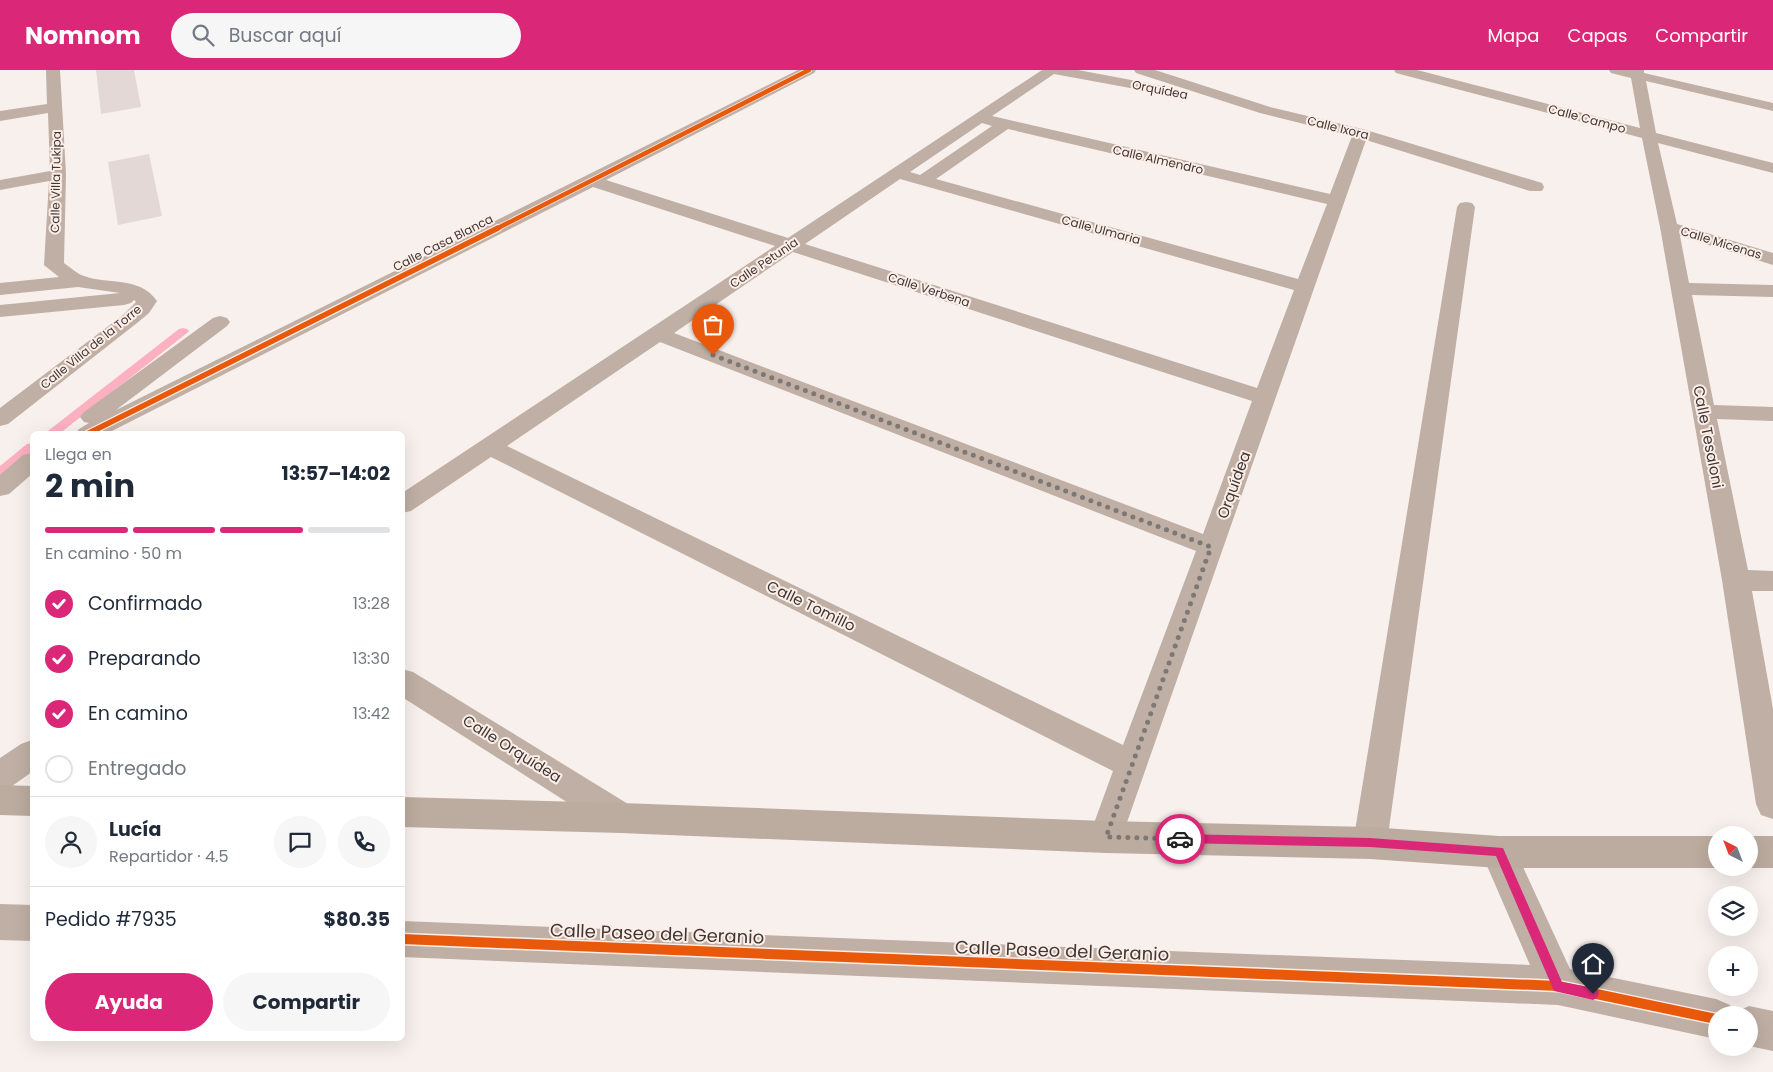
<!DOCTYPE html>
<html lang="es">
<meta charset="utf-8">
<style>
body{margin:0;font-family:Poppins,sans-serif;background:#f6f6f7;color:#1f2937;height:100vh;display:flex;flex-direction:column;font-size:19px;white-space:nowrap}
*{box-sizing:border-box;margin:0}
p{font-size:16px;color:#747a83}
.icon{flex:none;width:28px;height:28px;fill:none;stroke:currentColor;stroke-width:2;stroke-linecap:round;stroke-linejoin:round}
.map{position:relative;flex:1;overflow:hidden}
.drawer{position:absolute;left:30px;top:361px;width:375px;height:610px;display:flex;flex-direction:column;background:#fff;border-radius:8px;box-shadow:0 5px 20px #0002}
.drawer>*{flex:none}
.needle{width:32px;rotate:318deg}
.tools{position:absolute;left:1708px;top:756px;display:grid;gap:10px}
.tools a{display:grid;place-items:center;width:50px;height:50px;border-radius:50%;background:#fff;box-shadow:0 5px 20px #0002;font-size:25px}
.pin{position:absolute;display:grid;place-items:center;width:42px;height:42px;color:#fff;margin:-51px -21px;border-radius:50% 50% 50% 0;rotate:-45deg;box-shadow:0 0 5px #0007}
.pin .icon{rotate:45deg}
.courier{position:absolute;display:grid;place-items:center;width:50px;height:50px;margin:-25px;border:4px solid #db2777;border-radius:50%;background:#fff;color:#222;box-shadow:0 1px 6px #0007}
.overview em{font-style:normal;font-weight:700}
.overview div{display:flex;flex-direction:column-reverse}
.overview{display:flex;align-items:center;justify-content:space-between;height:85px;padding:0 15px}
h1{font-size:32px;font-weight:700;line-height:38px}
.bar{display:grid;grid-template-columns:repeat(4,1fr);gap:8px 5px;align-content:center;height:60px;padding:0 15px}
.bar i{height:6px;border-radius:4px;background:#e0e1e3}
.bar .selected{background:#db2777}
.bar p{grid-column:span 4}
.line{display:flex;align-items:center;gap:12px;padding:0 15px;border-top:1px solid #e0e1e3}
.line div{flex:1}
.round{display:grid;place-items:center;flex:none;width:52px;height:52px;border-radius:26px;background:#f6f6f7}
ol{padding:0 15px;list-style:none}
li{display:flex;align-items:center;gap:15px;height:55px}
li p{margin-inline-start:auto}
li .icon{padding:5px;border-radius:50%;background:#db2777;color:#fff;stroke-width:4}
li:last-child{color:#747a83}
li i{width:28px;height:28px;border:2px solid #e0e1e3;border-radius:50%}
.action{display:flex;gap:10px;margin-top:auto;padding:10px 15px}
.action a{flex:1;height:58px;border-radius:30px;background:#db2777;color:#fff;font-size:20px;font-weight:700;line-height:58px;text-align:center}
.action a+a{background:#f6f6f7;color:#1f2937}
header{display:flex;align-items:center;gap:30px;box-sizing:border-box;height:70px;padding:0 25px;background:#db2777;color:#fff}
header strong{font-size:24px}
nav{display:flex;gap:28px;margin-inline-start:auto;font-size:18px}
.search{width:350px;height:45px;background:#f6f6f7;display:flex;align-items:center;gap:12px;box-sizing:border-box;padding:0 18px;border-radius:28px;color:#747a83;font-size:19px}
.map>svg:first-child{display:block}
.lines{fill:none;stroke-linecap:round;stroke-linejoin:round}
.stream{fill:#fcb0c0;fill-rule:evenodd}
.building{fill:#e3d8d6}
.street{fill:#bfafa4;fill-rule:evenodd}
.secondary{fill:#bcac9f;fill-rule:evenodd}
.cycleway-far2-casing{stroke:#fdeee8;stroke-width:6}
.cycleway-far1-casing{stroke:#fdeee8;stroke-width:8}
.cycleway-casing{stroke:#fdeee8;stroke-width:13}
.cycleway-far2{stroke:#e8590c;stroke-width:4.5}
.cycleway-far1{stroke:#e8590c;stroke-width:5.5}
.cycleway{stroke:#e8590c;stroke-width:10}
.route{fill:#db2777}
.done{stroke:#7e7875;stroke-width:5;stroke-dasharray:0 9}
.labels{text-anchor:middle;stroke-width:4;stroke-linejoin:round;paint-order:stroke}
.far-street-label{font-size:12px;fill:#3d3735;stroke:#fdeee8}
.street-label{font-size:15px;fill:#3d3735;stroke:#fdeee8}
.near-street-label{font-size:18px;fill:#3d3735;stroke:#fdeee8}
</style>
<header>
<strong>Nomnom</strong>
<div class="search"><svg class="icon" aria-label="search" viewBox="0 0 24 24"><circle cx="10" cy="10" r="6"/><path d="M15 15l6 6"/></svg>Buscar aquí</div>
<nav><a>Mapa</a><a>Capas</a><a>Compartir</a></nav>
</header>
<div class="map">
<svg width="1773" height="1002" viewBox="0 0 1773 1002">
<rect width="100%" height="100%" fill="#f8f0ed"/>
<g class="lines">
<g class="stream">
<polygon points="183,258 187,259 189,261 187,263 59,364 44,364 179,259"/>
<polygon points="32,373 32,383 5,406 0,407 0,396 27,374"/>
</g>
</g>
<g class="building">
<polygon points="96,0 134,0 141,37 101,44"/>
<polygon points="149,84 162,146 118,155 108,92"/>
</g>
<g class="lines">
<g class="street">
<path d="M46 0H60L66 104 64 193C70 197 77 204 84 206 109 215 140 206 157 231L149 243 137 253 8 354 0 356V338L123 245 136 232 134 230 131 233 124 235 0 247V235L120 223 78 217 0 225V213L59 207 44 195 49 111 0 120V110L50 101 48 43 0 51V41L47 34Z"/>
<path d="M798 0H816L814 3 606 110 788 168 1042 0H1078L1163 16 1168 17 1170 20 1168 23 1163 24 1054 4 992 46 1330 124 1352 66 1260 43 1136 3 1134 0H1155L1270 37 1366 60 1542 113 1544 117 1542 121H1530L1366 70 1118 778 1106 783 1094 778 1089 767 1113 701 491 387 411 441 402 443V423L775 176 593 117 106 364H75L79 359 89 353 84 352 80 347 84 342 213 248 220 246 227 248 230 252 227 256 116 340ZM982 53 992 56 920 105 910 102ZM1008 59 1327 134 1298 209 936 109ZM900 109 1294 220 1257 318 805 174ZM793 182 1252 331 1203 464 674 263ZM660 272 1196 481 1123 675 507 376Z"/>
<polygon points="1394,0 1417,0 1640,58 1631,8 1611,3 1609,0 1644,0 1644,3 1773,33 1773,41 1646,11 1656,63 1773,93 1773,103 1658,73 1677,154 1773,183 1773,195 1680,166 1689,213 1773,215 1773,227 1692,225 1714,335 1773,337 1773,351 1717,349 1748,500 1773,501 1773,521 1752,521 1773,639 1773,749 1761,745 1756,734 1722,510 1660,157 1642,68 1396,3"/>
<polygon points="1466,132 1472,133 1475,137 1387,773 1382,784 1370,789 1358,784 1353,773 1457,137 1460,133"/>
<polygon points="32,383 32,404 9,424 0,426 0,405 23,385"/>
<polygon points="402,599 413,602 633,737 638,748 633,759 621,763 609,759 402,627"/>
<polygon points="32,670 32,702 12,716 0,720 0,688 21,674"/>
<polygon points="1499,766 1511,771 1570,899 1716,929 1730,935 1734,944 1735,942 1749,936 1773,941 1773,981 1749,976 1749,945 1716,945 1716,969 1558,935 402,887 402,851 1530,895 1481,782 1487,771"/>
<polygon points="0,834 32,835 32,871 0,870"/>
</g>
<g class="secondary">
<polygon points="0,715 32,716 32,746 0,745"/>
<polygon points="402,727 621,733 1106,751 1370,757 1499,766 1716,766 1716,798 1718,798 1499,798 1370,789 1106,783 621,763 402,757"/>
<polygon points="1749,766 1773,766 1773,798 1747,798 1749,798"/>
</g>
<defs>
<polyline id="cycleway-far2" points="496,159 809,0"/>
<polyline id="cycleway-far1" points="87,364 498,158"/>
<polyline id="cycleway" points="402,869 1558,916 1716,949"/>
</defs>
<use href="#cycleway-far2" class="cycleway-far2-casing"/>
<use href="#cycleway-far1" class="cycleway-far1-casing"/>
<use href="#cycleway" class="cycleway-casing"/>
<use href="#cycleway-far2" class="cycleway-far2"/>
<use href="#cycleway-far1" class="cycleway-far1"/>
<use href="#cycleway" class="cycleway"/>
</g>
<polygon class="route" points="1180,764 1370,768 1503,778 1562,912 1593,918 1597,920 1599,924 1597,928 1593,930 1554,921 1496,786 1370,777 1180,773 1175,769"/>
<g class="lines">
<polyline class="done" points="713,285 1211,477 1106,767 1180,769"/>
</g>
<g class="labels">
<g class="far-street-label">
<text transform="translate(1160 20) rotate(11)" y="4">Orquídea</text>
<text transform="translate(1587 49) rotate(15)" y="4">Calle Campo</text>
<text transform="translate(1338 58) rotate(14)" y="4">Calle Ixora</text>
<text transform="translate(1158 90) rotate(13)" y="4">Calle Almendro</text>
<text transform="translate(56 112) rotate(-89)" y="4">Calle Villa Tukipa</text>
<text transform="translate(1101 160) rotate(15)" y="4">Calle Ulmaria</text>
<text transform="translate(443 173) rotate(-27)" y="4">Calle Casa Blanca</text>
<text transform="translate(1721 173) rotate(17)" y="4">Calle Micenas</text>
<text transform="translate(764 193) rotate(-34)" y="4">Calle Petunia</text>
<text transform="translate(929 220) rotate(18)" y="4">Calle Verbena</text>
<text transform="translate(91 277) rotate(-39)" y="4">Calle Villa de la Torre</text>
</g>
<g class="street-label">
<text transform="translate(1708 367) rotate(79)" y="5">Calle Tesaloni</text>
<text transform="translate(1234 415) rotate(-70)" y="5">Orquídea</text>
<text transform="translate(811 536) rotate(26)" y="5">Calle Tomillo</text>
<text transform="translate(512 679) rotate(32)" y="5">Calle Orquídea</text>
</g>
<g class="near-street-label">
<text transform="translate(657 864) rotate(2)" y="6">Calle Paseo del Geranio</text>
<text transform="translate(1062 881) rotate(2)" y="6">Calle Paseo del Geranio</text>
</g>
</g>
</svg>
<div class="tools">
<a><svg class="needle" viewBox="-14 -14 28 28"><path d="M0-13l5 13h-10z" fill="#e53935"/><path d="M0 13l5-13h-10z" fill="#747a83"/></svg></a>
<a><svg class="icon" aria-label="layers" viewBox="0 0 24 24"><path d="M12 4l9 5-9 5-9-5zM3 14l9 5 9-5"/></svg></a>
<a>+</a>
<a>−</a>
</div>
<div class="pin" style="left:713px;top:285px;background:#ea580c"><svg class="icon" aria-label="bag" viewBox="0 0 24 24"><path d="M5 8h14l-1 12H6zM9 8a3 3 0 0 1 6 0"/></svg></div>
<div class="pin" style="left:1593px;top:924px;background:#1f2937"><svg class="icon" aria-label="home" viewBox="0 0 24 24"><path d="M3 11l9-7 9 7M6 9v11h12V9"/></svg></div>
<div class="courier" style="left:1180px;top:769px"><svg class="icon" aria-label="car" viewBox="0 0 24 24"><path d="M5 17H2v-5l4-1 3-4h7l3 4 3 1v5h-3M9 17h6M6 11h13"/><circle cx="7" cy="17" r="2"/><circle cx="17" cy="17" r="2"/></svg></div>
<section class="drawer">
<div class="overview"><div><h1>2 min</h1><p>Llega en</p></div><em>13:57–14:02</em></div>
<div class="bar"><i class="selected"></i><i class="selected"></i><i class="selected"></i><i></i><p>En camino · 50 m</p></div>
<ol>
<li><svg class="icon" aria-label="check" viewBox="0 0 24 24"><path d="M5 12l5 5 9-10"/></svg>Confirmado<p>13:28</p></li>
<li><svg class="icon" aria-label="check" viewBox="0 0 24 24"><path d="M5 12l5 5 9-10"/></svg>Preparando<p>13:30</p></li>
<li><svg class="icon" aria-label="check" viewBox="0 0 24 24"><path d="M5 12l5 5 9-10"/></svg>En camino<p>13:42</p></li>
<li><i></i>Entregado</li>
</ol>
<div class="line" style="height:90px"><a class="round"><svg class="icon" aria-label="person" viewBox="0 0 24 24"><circle cx="12" cy="8" r="4"/><path d="M4 21q1-7 8-7t8 7"/></svg></a><div><b>Lucía</b><p>Repartidor · 4.5</p></div><a class="round"><svg class="icon" aria-label="chat" viewBox="0 0 24 24"><path d="M4 5h16v11H9l-5 4z"/></svg></a><a class="round"><svg class="icon" aria-label="phone" viewBox="0 0 24 24"><path d="M5 4h4l2 5-3 2q2 4 5 5l2-3 5 2v4C11 20 4 13 5 4z"/></svg></a></div>
<div class="line" style="height:65px"><div>Pedido #7935</div><b>$80.35</b></div>
<div class="action"><a>Ayuda</a><a>Compartir</a></div>
</section>
</div>
